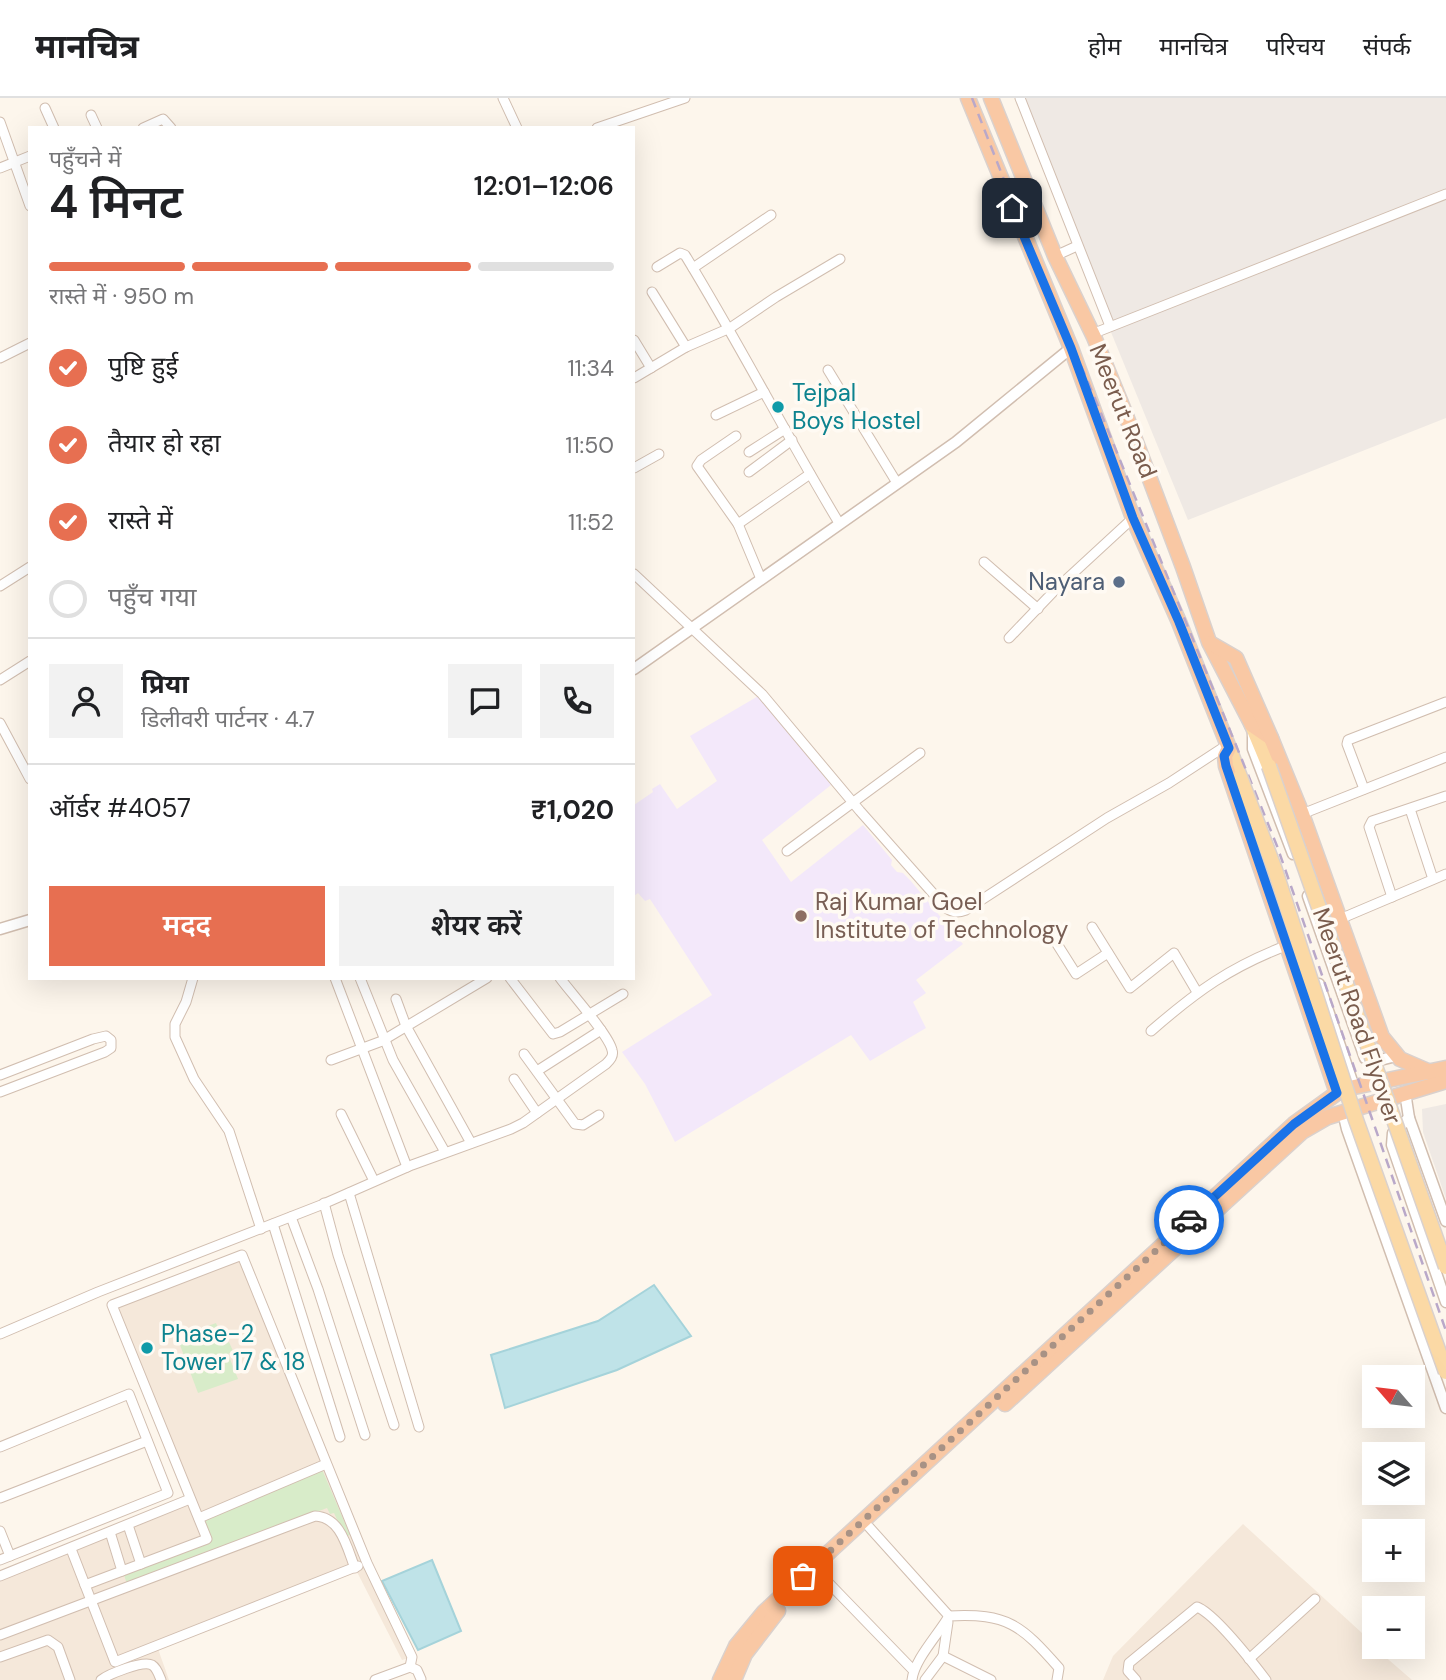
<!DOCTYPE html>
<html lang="hi">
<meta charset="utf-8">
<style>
body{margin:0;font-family:"DM Sans","Noto Sans Devanagari",sans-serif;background:#f2f2f2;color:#202124;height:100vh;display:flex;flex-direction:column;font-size:26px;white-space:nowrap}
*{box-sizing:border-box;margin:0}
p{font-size:23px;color:#757577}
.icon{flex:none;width:38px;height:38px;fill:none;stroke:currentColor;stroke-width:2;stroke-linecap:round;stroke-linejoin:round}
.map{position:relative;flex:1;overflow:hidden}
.sheet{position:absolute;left:28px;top:28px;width:607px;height:854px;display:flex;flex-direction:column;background:#fff;border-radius:0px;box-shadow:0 7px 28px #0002}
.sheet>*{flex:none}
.needle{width:46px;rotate:298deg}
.buttons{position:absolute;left:1362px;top:1267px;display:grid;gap:14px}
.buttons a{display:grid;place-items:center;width:63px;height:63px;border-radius:0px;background:#fff;box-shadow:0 7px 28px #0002;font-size:35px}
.pin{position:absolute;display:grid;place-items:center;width:60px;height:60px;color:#fff;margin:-30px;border-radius:14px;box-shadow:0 4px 10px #0006}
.courier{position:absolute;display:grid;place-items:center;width:70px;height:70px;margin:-35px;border:5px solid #1a73e8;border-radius:50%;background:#fff;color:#222;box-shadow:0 2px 9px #0007}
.headline em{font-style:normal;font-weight:600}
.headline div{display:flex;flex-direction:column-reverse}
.headline{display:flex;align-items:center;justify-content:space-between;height:119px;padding:0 21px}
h1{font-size:46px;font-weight:600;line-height:52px}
.bar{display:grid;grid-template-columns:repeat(4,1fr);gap:10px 7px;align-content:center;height:84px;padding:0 21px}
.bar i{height:9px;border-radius:5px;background:#e0e0e0}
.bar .active{background:#e76f51}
.bar p{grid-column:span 4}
.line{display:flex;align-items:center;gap:18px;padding:0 21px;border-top:2px solid #e0e0e0}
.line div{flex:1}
.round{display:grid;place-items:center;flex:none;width:74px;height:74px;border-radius:0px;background:#f2f2f2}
ol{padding:0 21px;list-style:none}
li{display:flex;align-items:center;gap:21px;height:77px}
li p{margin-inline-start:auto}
li .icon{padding:7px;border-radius:50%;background:#e76f51;color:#fff;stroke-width:4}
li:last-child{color:#757577}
li i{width:38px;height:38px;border:4px solid #e0e0e0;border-radius:50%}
.primary-button{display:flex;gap:14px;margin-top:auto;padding:14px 21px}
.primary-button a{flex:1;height:80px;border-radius:0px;background:#e76f51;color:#fff;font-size:28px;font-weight:600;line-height:80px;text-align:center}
.primary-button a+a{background:#f2f2f2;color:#202124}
header{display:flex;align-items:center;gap:42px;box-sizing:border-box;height:98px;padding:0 35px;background:#fff;border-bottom:2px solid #e0e0e0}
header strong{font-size:33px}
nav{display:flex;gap:38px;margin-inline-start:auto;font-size:24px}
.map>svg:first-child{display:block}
.residential{fill:#f5e8da}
.industrial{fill:#efe9e4}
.education{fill:#f3e8fa}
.green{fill:#d8ecc9}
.water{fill:#bfe3e8;stroke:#a5d3da;stroke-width:2}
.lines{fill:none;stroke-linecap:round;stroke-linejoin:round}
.minor-casing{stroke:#d1beb0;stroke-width:11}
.tertiary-casing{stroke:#d1beb0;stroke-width:13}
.primary-casing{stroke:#dad1cd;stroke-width:17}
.trunk-casing{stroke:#dad1cd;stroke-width:17}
.minor{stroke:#fff;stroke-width:9}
.tertiary{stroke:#fff;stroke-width:10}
.primary{stroke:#fbd9a5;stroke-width:14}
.trunk{stroke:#f9c8a4;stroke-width:14}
.rail{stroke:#b9a8c9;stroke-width:2.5;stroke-dasharray:10 7;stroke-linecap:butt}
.primary-bridge-casing{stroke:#dad1cd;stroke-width:17;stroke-linecap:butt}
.primary-bridge{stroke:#fbd9a5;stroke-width:14}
.done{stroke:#a89285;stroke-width:7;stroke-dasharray:0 12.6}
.route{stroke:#1a73e8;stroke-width:9}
.culture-dot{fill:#0f9aa8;stroke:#fffaf3;stroke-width:2.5}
.service-dot{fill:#5c6f8a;stroke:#fffaf3;stroke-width:2.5}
.education-dot{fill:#8d6e63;stroke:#fffaf3;stroke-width:2.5}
.labels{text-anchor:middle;stroke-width:7;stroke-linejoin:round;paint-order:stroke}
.culture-label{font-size:24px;fill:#0d838f;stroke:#fffaf3;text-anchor:start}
.street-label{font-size:24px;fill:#7a5c4d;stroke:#fffaf3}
.service-label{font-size:24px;fill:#4e5e75;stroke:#fffaf3;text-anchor:end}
.education-label{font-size:24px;fill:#785e54;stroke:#fffaf3;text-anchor:start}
</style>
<header>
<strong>मानचित्र</strong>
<nav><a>होम</a><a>मानचित्र</a><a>परिचय</a><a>संपर्क</a></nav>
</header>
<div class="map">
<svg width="1446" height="1582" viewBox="0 0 1446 1582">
<rect width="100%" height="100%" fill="#fdf6ec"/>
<g class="residential">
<polygon points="242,1157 412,1559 402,1562 355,1470 157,1548 169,1582 0,1582 0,1474 190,1400 112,1207"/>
<polygon points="1243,1426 1374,1546 1374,1549 1412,1582 1103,1582 1113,1558"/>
</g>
<g class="industrial">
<polygon points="1015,0 1446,0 1446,320 1188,422"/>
<polygon points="1446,1006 1446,1101 1423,1034 1422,1011"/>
</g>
<polygon class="education" points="760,597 831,687 762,742 791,784 863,727 892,762 891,767 897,774 903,775 910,782 963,846 916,882 926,895 913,904 926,930 870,963 851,937 675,1044 645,986 622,954 712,897 650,801 645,803 638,795 634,798 634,707 653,694 652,691 660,686 677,711 717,683 690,638"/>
<g class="green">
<polygon points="216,1225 225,1246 229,1244 233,1253 228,1256 238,1281 198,1295 177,1239"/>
<polygon points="321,1369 350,1437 345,1439 334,1415 330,1416 327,1410 127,1486 123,1474 206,1441 201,1421"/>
</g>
<g class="water">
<polygon points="654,1187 691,1238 617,1272 505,1310 491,1257 598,1223"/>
<polygon points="432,1462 461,1533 418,1552 382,1483"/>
</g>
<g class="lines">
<defs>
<g id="minor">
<polyline points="503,0 517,30"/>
<polyline points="1020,0 1110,228"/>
<polyline points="45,10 54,30"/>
<polyline points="91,17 97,30"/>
<polyline points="0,24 30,108"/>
<polyline points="143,30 163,21 171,30"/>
<polyline points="597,30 685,0"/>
<polyline points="0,70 30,58"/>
<polyline points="1055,158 1077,148"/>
<path d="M657 169 680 155 685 157C739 245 786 337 839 425"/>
<polyline points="693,170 771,117"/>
<polyline points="652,194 686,249"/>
<polyline points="1092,236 1446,96"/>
<polyline points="634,242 651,270"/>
<polyline points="0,260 30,245"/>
<polyline points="828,272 897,385"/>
<polyline points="634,280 686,249 730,230 776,199 840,161"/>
<polyline points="716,317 764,294"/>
<polyline points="736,338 701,362 697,368 738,426 761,481"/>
<polyline points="749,354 785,331"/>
<polyline points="634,370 659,356"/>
<polyline points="749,374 792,342"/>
<polyline points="738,426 810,376"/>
<polyline points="984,464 1038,511"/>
<path d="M634 476 762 596 860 713 946 810C954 815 958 815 966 812L1107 720 1169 685 1227 647"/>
<polyline points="0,488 30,469"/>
<polyline points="1009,540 1056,491 1133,420"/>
<polyline points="0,582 30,563"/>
<polyline points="0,625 30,681"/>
<polyline points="1364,691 1347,646 1348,642 1446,604"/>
<polyline points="1410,711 1433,781"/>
<polyline points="1302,716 1446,659"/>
<polyline points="787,753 920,655"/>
<polyline points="1392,799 1369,729 1372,723 1446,698"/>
<polyline points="1340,821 1446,776"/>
<polyline points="1092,829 1130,890 1174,855 1197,894"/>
<polyline points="1052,838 1076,876 1108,855"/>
<polyline points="193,880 186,904 175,926 175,939 194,981 229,1033 261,1131"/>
<polyline points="335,880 407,1069"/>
<polyline points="360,880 393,962 445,1054"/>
<polyline points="510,880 553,936 560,934 623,896"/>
<polyline points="396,901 406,928 471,1045"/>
<path d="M1151 933C1197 893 1230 869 1288 847"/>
<polyline points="524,956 575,1026 583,1027 599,1017"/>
<polyline points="331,962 382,943 487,880"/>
<polyline points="537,973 601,932"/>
<polyline points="0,977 93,941 106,938 111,942 111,950 105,954 0,994"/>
<polyline points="514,981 537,1015"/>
<polyline points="341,1016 374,1083"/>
<polyline points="349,1095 419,1329"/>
<polyline points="324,1105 338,1157 394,1327"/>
<polyline points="291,1119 318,1191 365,1337"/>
<polyline points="273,1126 340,1339"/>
<path d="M0 1236 98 1194 321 1107 412 1067 511 1031 523 1025 606 966C610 962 614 958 612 952 609 937 571 895 560 880"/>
<polyline points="0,1349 129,1296 168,1395 0,1462"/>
<polyline points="0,1400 147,1343"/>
<polyline points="199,1420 326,1366"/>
<polyline points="128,1427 141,1466"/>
<polyline points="869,1429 949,1518"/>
<polyline points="0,1433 10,1458"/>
<polyline points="110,1434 122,1473"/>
<polyline points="71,1451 115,1564 358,1468"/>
<polyline points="819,1475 913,1572"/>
<polyline points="0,1478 190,1401"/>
<polyline points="85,1487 207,1441 112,1207 242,1157 367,1465 412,1559 410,1569"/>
<path d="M949 1518C1008 1515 1021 1527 1059 1570L1057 1582"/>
<path d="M0 1537 315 1418C341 1419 347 1450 355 1470"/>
<polyline points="943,1558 948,1524"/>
<polyline points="0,1559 48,1542 58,1549 70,1582"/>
<polyline points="1249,1561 1315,1501"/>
<path d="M101 1582C109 1576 143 1562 152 1567 157 1570 159 1577 161 1582"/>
<polyline points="375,1582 410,1569 417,1572 421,1581"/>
<path d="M912 1582C914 1562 938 1537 949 1518"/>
<polyline points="925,1582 943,1558 991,1582"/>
<path d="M1136 1582 1128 1573 1129 1565 1197 1509C1215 1516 1253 1565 1266 1582"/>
</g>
<g id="tertiary">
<polyline points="634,571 956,344 1071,250"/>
<polyline points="1253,633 1253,651 1293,756"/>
<polyline points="1308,798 1365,960 1380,962 1396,958"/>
<polyline points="0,831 30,822"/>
<polyline points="1319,886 1354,989"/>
<polyline points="1405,994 1409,1020 1446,1123"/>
<polyline points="1343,1014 1347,1031 1446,1310"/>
<polyline points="1409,1020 1393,1035 1392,1047 1446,1204"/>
</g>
<g id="primary">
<polyline points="1252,627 1269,668"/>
<polyline points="1229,650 1240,679"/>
</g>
<g id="trunk">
<polyline points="968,0 1071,250 1133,420 1179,524 1229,650 1225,658 1226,668 1337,995"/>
<polyline points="991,0 1055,158 1094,239 1125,315 1183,469 1209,544 1252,627 1271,640"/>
<polyline points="1210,545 1236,560 1271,640 1302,716 1382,939 1400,961 1430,974"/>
<polyline points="1005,1306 1302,1034 1328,1019 1446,983"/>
<polyline points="720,1582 736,1548 764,1514 1294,1026 1337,995 1354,989 1446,970"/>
<polyline points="734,1582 745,1556 778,1513"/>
</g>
</defs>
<use href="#minor" class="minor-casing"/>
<use href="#tertiary" class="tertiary-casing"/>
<use href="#primary" class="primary-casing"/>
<use href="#trunk" class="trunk-casing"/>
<use href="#minor" class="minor"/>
<use href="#tertiary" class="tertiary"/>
<use href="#primary" class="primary"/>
<use href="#trunk" class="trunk"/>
<polyline class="rail" points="972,0 1026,138 1096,303 1277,748 1446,1233"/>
<defs>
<g id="primary-bridge">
<polyline points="1269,668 1446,1169"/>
<polyline points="1240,679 1275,772 1356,1022 1446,1274"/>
</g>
</defs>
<use href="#primary-bridge" class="primary-bridge-casing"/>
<use href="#primary-bridge" class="primary-bridge"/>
</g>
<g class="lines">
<polyline class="done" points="803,1478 1189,1122"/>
<polyline class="route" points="1012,110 1071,250 1133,420 1179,524 1229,650 1224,658 1226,668 1337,995 1294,1026 1189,1122"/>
</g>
<g class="culture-dot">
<circle cx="778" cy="309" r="7"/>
<circle cx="147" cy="1250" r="7"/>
</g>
<circle class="service-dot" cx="1119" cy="484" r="7"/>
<circle class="education-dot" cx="801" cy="818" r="7"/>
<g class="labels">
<g class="culture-label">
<text x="792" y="303">Tejpal<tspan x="792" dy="28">Boys Hostel</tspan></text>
<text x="161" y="1244">Phase-2<tspan x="161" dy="28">Tower 17 &amp; 18</tspan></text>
</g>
<g class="street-label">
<text transform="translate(1123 313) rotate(68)" y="8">Meerut Road</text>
<text transform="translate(1357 918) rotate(71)" y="8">Meerut Road Flyover</text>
</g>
<g class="service-label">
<text x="1105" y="492">Nayara</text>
</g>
<g class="education-label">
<text x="815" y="812">Raj Kumar Goel<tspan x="815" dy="28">Institute of Technology</tspan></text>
</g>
</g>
</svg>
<div class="buttons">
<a><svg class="needle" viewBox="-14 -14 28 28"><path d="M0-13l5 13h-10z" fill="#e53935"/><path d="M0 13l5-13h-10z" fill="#757577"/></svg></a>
<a><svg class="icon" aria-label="layers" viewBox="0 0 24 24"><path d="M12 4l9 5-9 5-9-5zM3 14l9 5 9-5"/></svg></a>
<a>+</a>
<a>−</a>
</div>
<div class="pin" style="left:803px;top:1478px;background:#ea580c"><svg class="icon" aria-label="bag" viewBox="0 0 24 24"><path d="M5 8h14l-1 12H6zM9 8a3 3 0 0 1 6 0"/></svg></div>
<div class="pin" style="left:1012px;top:110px;background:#1f2937"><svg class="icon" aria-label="home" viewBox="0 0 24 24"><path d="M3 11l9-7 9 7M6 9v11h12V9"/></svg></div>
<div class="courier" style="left:1189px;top:1122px"><svg class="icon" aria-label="car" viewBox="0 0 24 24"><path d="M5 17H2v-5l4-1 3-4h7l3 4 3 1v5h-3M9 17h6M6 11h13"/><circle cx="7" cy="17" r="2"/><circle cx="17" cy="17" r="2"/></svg></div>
<section class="sheet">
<div class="headline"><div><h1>4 मिनट</h1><p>पहुँचने में</p></div><em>12:01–12:06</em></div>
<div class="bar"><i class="active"></i><i class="active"></i><i class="active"></i><i></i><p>रास्ते में · 950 m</p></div>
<ol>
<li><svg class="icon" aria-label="check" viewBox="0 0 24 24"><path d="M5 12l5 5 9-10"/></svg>पुष्टि हुई<p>11:34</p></li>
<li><svg class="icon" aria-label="check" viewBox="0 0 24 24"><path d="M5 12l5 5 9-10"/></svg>तैयार हो रहा<p>11:50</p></li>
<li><svg class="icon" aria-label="check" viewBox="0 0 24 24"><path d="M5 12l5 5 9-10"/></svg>रास्ते में<p>11:52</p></li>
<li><i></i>पहुँच गया</li>
</ol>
<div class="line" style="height:126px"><a class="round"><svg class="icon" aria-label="person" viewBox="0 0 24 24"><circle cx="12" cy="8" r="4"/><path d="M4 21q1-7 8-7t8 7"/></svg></a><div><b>प्रिया</b><p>डिलीवरी पार्टनर · 4.7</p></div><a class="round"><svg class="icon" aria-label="chat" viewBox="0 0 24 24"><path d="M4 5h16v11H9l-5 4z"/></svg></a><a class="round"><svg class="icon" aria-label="phone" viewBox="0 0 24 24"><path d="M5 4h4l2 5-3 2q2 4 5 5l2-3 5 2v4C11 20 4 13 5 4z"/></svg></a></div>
<div class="line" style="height:91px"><div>ऑर्डर #4057</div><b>₹1,020</b></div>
<div class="primary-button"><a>मदद</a><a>शेयर करें</a></div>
</section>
</div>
